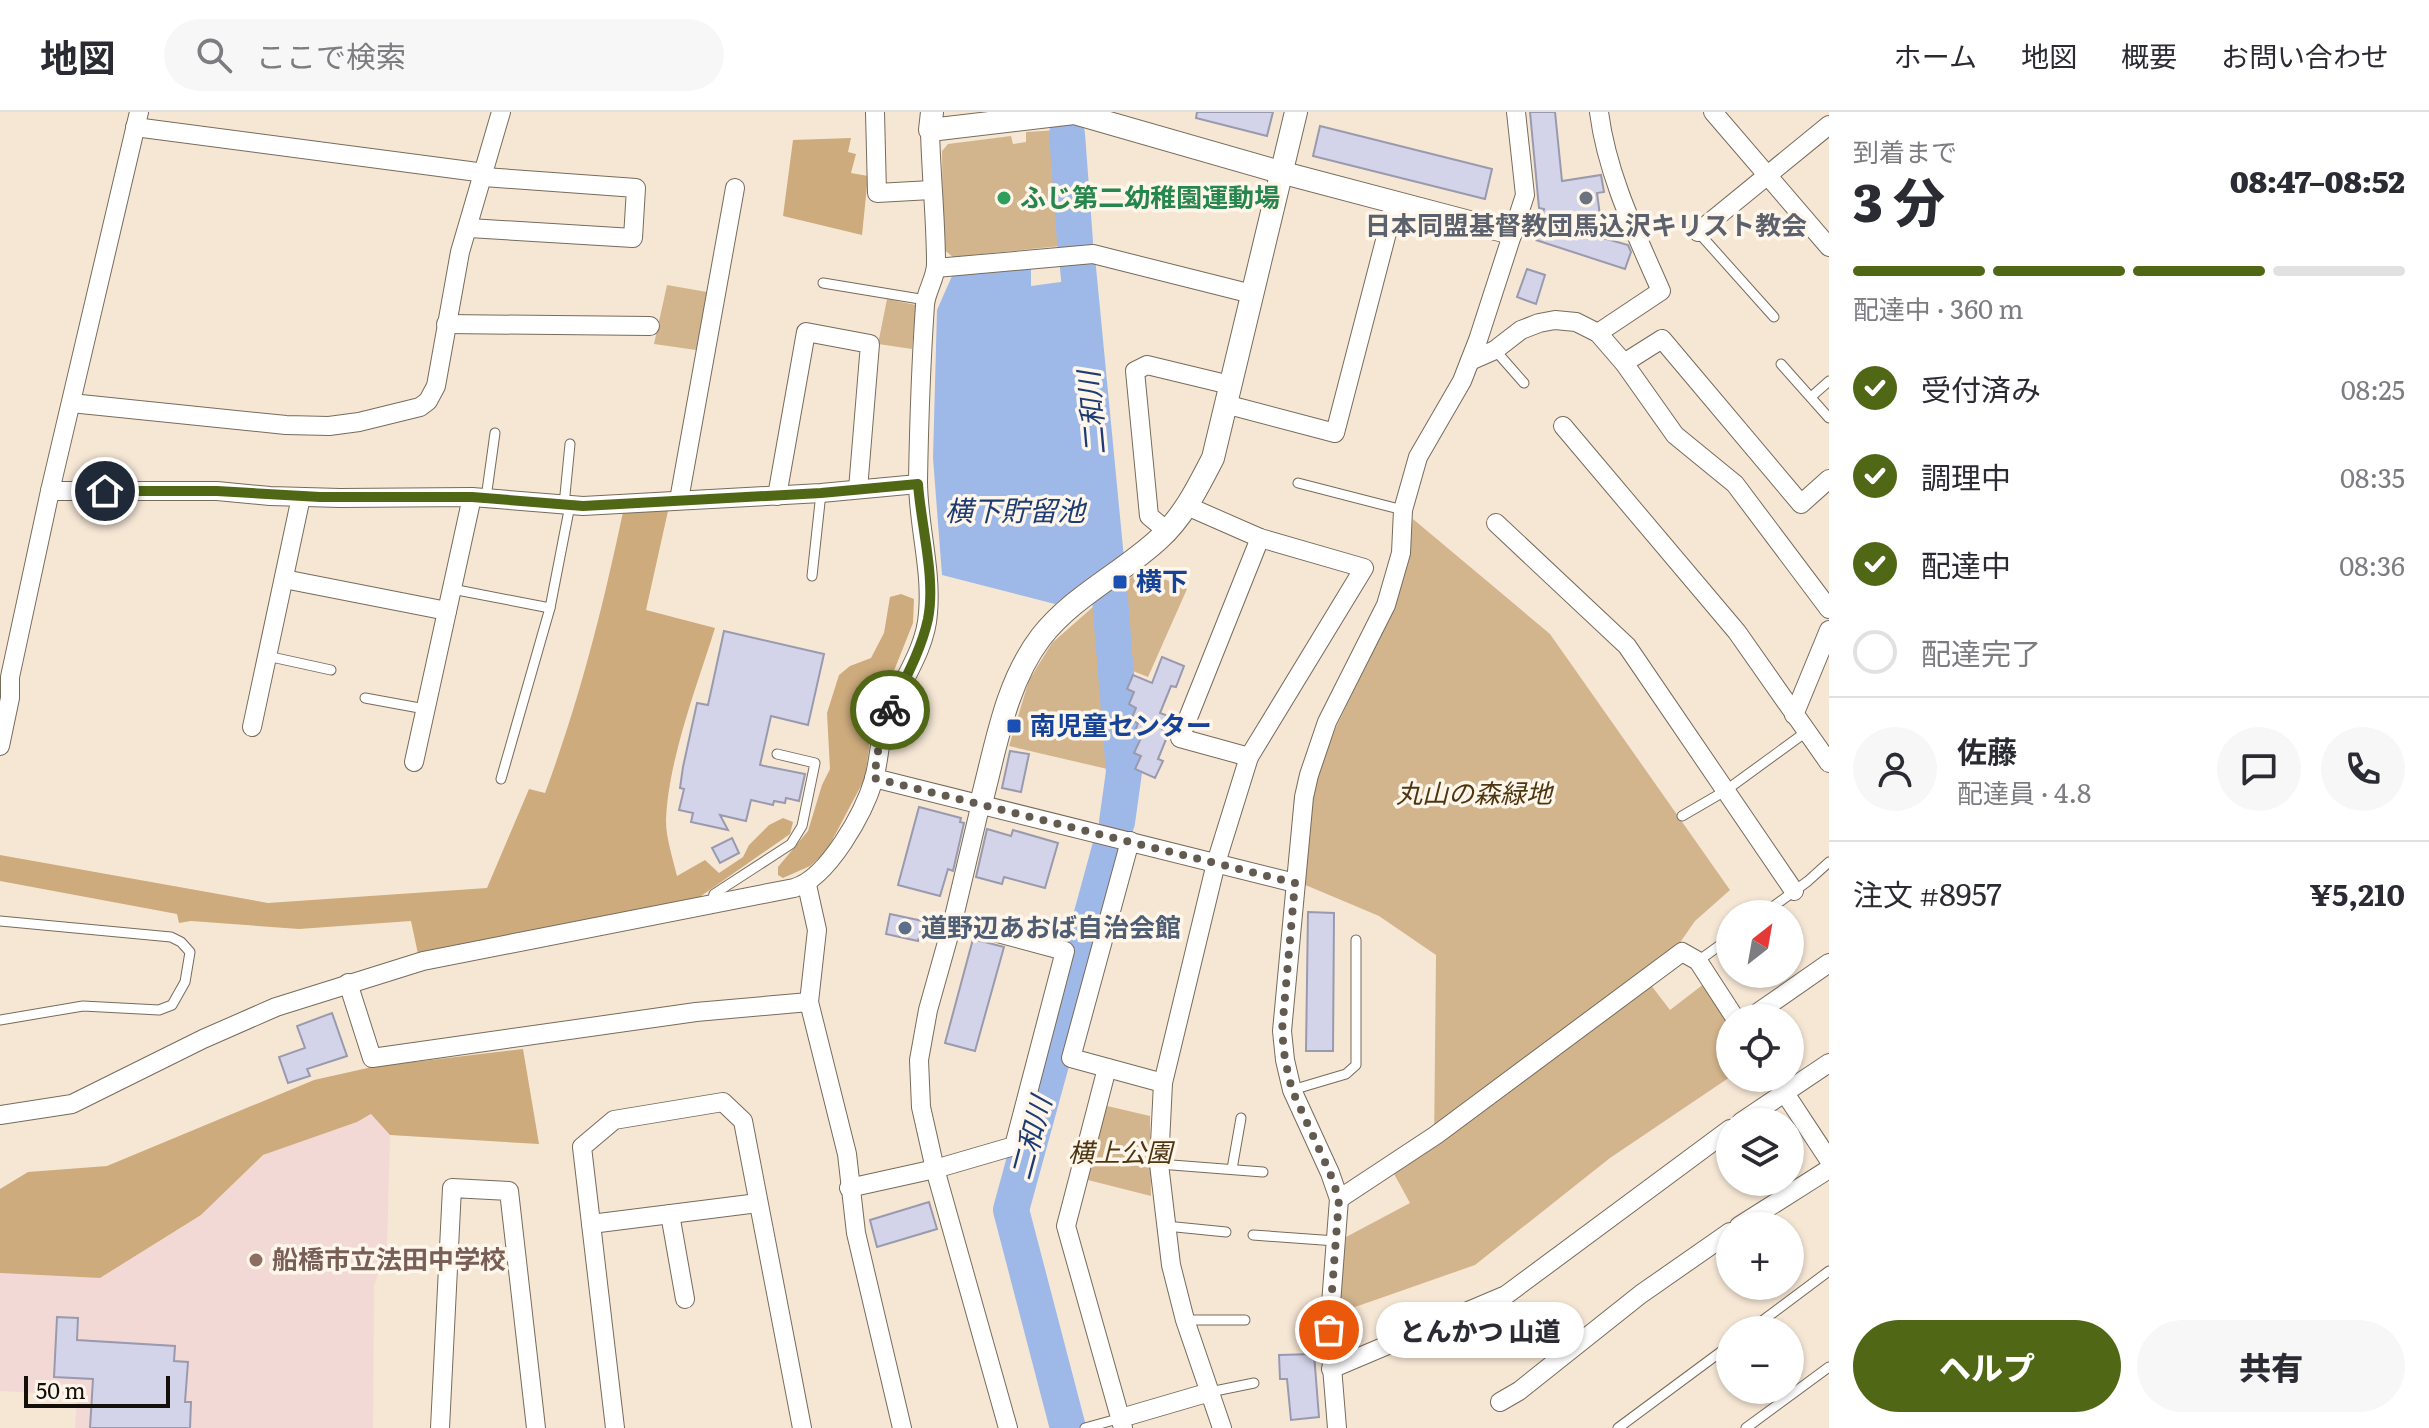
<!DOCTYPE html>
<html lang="ja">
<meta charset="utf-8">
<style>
body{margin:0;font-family:Literata,"Noto Sans JP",serif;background:#f7f7f7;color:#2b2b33;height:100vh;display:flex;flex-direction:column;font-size:30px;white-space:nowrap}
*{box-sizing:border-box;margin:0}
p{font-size:26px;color:#7c7c81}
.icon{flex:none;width:44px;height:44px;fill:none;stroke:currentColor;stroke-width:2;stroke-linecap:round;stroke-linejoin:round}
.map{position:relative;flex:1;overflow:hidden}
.panel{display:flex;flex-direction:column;background:#fff;width:600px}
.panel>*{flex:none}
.needle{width:52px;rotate:31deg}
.tools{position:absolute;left:1716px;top:788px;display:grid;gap:16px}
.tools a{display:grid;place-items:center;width:88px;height:88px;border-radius:50%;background:#fff;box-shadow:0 2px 6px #0004;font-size:40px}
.scale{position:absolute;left:24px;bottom:20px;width:146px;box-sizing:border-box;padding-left:8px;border:4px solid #140f09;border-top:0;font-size:22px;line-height:28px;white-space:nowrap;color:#140f09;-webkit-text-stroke:6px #fef6ea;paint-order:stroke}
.pin{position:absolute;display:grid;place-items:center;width:68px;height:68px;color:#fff;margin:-34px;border:4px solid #fff;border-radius:50%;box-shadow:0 2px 8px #0007}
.courier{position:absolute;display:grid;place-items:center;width:80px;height:80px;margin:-40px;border:6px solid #506715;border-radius:50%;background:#fff;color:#222;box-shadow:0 2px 10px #0007}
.bubble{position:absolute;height:56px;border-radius:28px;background:#fff;box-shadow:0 2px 6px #0004;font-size:26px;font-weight:800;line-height:56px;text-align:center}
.overview em{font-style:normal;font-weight:800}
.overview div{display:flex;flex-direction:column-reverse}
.overview{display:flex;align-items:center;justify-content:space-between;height:136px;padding:0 24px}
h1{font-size:52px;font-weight:800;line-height:60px}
.bar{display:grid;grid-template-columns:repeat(4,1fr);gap:12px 8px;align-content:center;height:96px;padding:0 24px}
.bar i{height:10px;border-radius:6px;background:#e1e1e2}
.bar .current{background:#506715}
.bar p{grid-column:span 4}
.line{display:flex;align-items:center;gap:20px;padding:0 24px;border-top:2px solid #e1e1e2}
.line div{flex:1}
.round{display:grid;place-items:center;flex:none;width:84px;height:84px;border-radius:42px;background:#f7f7f7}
ol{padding:0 24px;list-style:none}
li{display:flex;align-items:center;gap:24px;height:88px}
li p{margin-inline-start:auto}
li .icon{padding:8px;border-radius:50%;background:#506715;color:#fff;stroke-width:4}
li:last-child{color:#7c7c81}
li i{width:44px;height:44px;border:4px solid #e1e1e2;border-radius:50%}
.primary-button{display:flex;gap:16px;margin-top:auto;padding:16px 24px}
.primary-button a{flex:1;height:92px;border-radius:48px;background:#506715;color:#fff;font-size:32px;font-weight:800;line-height:92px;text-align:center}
.primary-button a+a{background:#f7f7f7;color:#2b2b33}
header{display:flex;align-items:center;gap:48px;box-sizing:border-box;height:112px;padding:0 40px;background:#fff;border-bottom:2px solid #e1e1e2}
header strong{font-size:38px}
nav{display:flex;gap:44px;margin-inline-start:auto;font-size:28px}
.search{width:560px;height:72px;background:#f7f7f7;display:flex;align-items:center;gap:20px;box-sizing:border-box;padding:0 28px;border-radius:44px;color:#7c7c81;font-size:30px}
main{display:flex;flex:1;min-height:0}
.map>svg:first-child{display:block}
.education{fill:#f3d9d5}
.green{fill:#d3b58d}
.forest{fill:#cdab7d}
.water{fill:#9eb9e8}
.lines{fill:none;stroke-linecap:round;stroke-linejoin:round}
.river{stroke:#9eb9e8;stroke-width:36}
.building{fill:#d3d4e9;stroke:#999aae;stroke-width:2}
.service-casing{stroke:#776b5b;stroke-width:11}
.minor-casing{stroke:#776b5b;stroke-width:20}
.tertiary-casing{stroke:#776b5b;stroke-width:24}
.service{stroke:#fff;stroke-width:9}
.minor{stroke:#fff;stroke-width:18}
.tertiary{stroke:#fff;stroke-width:22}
.done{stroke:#635b50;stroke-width:8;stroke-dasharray:0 14.4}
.route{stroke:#506715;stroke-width:10}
.leisure-dot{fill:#2e9e5b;stroke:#fef6ea;stroke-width:3}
.worship-dot{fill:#6b7280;stroke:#fef6ea;stroke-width:3}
.transit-dot{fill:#1a4fb4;stroke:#fef6ea;stroke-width:3}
.service-dot{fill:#5c6f8a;stroke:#fef6ea;stroke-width:3}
.education-dot{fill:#8d6e63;stroke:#fef6ea;stroke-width:3}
.labels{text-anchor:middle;stroke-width:7;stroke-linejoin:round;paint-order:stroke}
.leisure-label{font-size:26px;font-weight:bold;fill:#27864d;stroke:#fef6ea;text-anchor:start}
.worship-label{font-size:26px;font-weight:bold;fill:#5b616d;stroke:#fef6ea}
.transit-label{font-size:26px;font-weight:bold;fill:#164399;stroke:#fef6ea;text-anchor:start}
.park-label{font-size:26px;font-style:italic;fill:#4d3510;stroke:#fef6ea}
.service-label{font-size:26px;font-weight:bold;fill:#4e5e75;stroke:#fef6ea;text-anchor:start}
.education-label{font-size:26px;font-weight:bold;fill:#785e54;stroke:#fef6ea;text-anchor:start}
.water-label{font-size:28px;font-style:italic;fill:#1e3c74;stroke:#fef6ea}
</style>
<header>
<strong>地図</strong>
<div class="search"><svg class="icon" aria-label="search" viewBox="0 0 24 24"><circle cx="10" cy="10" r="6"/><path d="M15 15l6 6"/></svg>ここで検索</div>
<nav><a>ホーム</a><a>地図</a><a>概要</a><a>お問い合わせ</a></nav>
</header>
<main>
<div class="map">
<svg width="1829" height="1316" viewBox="0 0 1829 1316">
<rect width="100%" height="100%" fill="#f6e7d5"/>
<polygon class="education" points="372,1002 390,1023 387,1136 374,1174 373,1316 75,1316 77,1283 0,1279 0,1161 100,1166 201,1103 263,1043 357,1010"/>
<g class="green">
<polygon points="1059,18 1071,133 953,145 943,137 942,39 948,32 1011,24 1013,32 1026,30 1026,20"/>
<polygon points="667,173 707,180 696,238 654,232"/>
<polygon points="887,187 916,193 912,237 878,232"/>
<polygon points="1413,407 1550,522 1730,778 1695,809 1679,832 1641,860 1670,898 1705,871 1730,908 1730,965 1610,1046 1475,1153 1338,1201 1346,1125 1410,1091 1393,1060 1434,1034 1436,843 1379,804 1303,772 1311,688 1322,644 1392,500 1402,471"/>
<polygon points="1142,457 1187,477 1148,565 1123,555 1116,477"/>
<polygon points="1102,487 1120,660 1009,634 1029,568 1052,531"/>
<polygon points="1103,993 1150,1004 1151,1084 1084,1067"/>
</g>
<g class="forest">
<polygon points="851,26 848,40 856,42 851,61 868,64 862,123 783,104 793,28"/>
<path d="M668 399 646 498 715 516C697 574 668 648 666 709 666 726 673 747 677 764L705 748 719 761 743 745 749 733 769 713 783 706 793 710 790 722 691 791 418 842 411 809 299 817 191 809 179 811 177 802 0 769V743L268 791 487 776 529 677 545 681C580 586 602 499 623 400Z"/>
<polygon points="901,482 914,487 913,511 872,614 865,666 826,740 810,754 783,766 778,763 778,755 808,719 822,673 830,657 827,601 839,563 850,554 871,546 884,521 890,485"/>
<polygon points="523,937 539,1032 390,1023 371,1002 357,1010 263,1043 201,1103 100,1166 0,1161 0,1077 28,1060 107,1054 314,968 372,955"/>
</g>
<polygon class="water" points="1031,157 1031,174 1068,169 1098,459 1055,492 942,463 933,346 937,198 952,164"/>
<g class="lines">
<g class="river">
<polyline points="1067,22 1075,130"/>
<polyline points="1078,156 1106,447"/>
<polyline points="1110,486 1114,538"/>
<polyline points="1115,548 1124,660 1117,710"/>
<polyline points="1068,1316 1011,1098 1110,736"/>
</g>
</g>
<g class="building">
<polygon points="1197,0 1273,0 1267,24 1196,6"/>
<polygon points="1530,0 1555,0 1562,69 1601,63 1604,80 1597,81 1603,126 1628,133 1631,140 1625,157 1536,128 1544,97 1539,96"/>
<polygon points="1320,14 1492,57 1485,87 1313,44"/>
<polygon points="1527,157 1545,163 1536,192 1517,185"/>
<polygon points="724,519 824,542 808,613 771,604 760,653 805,662 799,689 786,686 785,691 774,689 773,693 751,688 746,709 720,703 728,718 691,710 693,701 679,698 684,677 680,676 683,655 697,591 708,593"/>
<polygon points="1162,545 1184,554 1176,575 1171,574 1160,601 1168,604 1162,617 1169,620 1158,647 1163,649 1155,666 1135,657 1141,644 1134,641 1141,626 1134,622 1138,611 1131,608 1136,596 1129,592 1134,580 1127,577 1133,563 1152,571"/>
<polygon points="1010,639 1029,642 1021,680 1002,676"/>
<polygon points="919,695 961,706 960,710 964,711 953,759 948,757 940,784 898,773"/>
<polygon points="987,717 1011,724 1013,718 1058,731 1045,776 1004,765 1002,772 976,765"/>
<polygon points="732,726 739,741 720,751 712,736"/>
<polygon points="1308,800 1334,801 1333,939 1306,939"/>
<polygon points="890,802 923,809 918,829 886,822"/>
<polygon points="973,827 1004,835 975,939 945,931"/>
<polygon points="332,901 347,944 307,957 310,964 288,971 279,945 305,936 297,914"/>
<polygon points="929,1090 937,1117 877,1135 870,1108"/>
<polygon points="57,1205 78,1206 77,1228 175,1234 174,1249 188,1250 185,1290 191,1290 190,1316 90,1316 93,1267 54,1265"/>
<polygon points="1314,1242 1319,1305 1291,1308 1287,1267 1280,1267 1279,1243"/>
</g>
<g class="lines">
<defs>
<g id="service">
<polyline points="1698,120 1774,205"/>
<polyline points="823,171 926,188"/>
<polyline points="1495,238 1524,271"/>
<polyline points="1781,252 1829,306"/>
<polyline points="1811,285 1829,269"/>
<polyline points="1298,371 1403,398"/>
<polyline points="486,386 495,321"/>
<polyline points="564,393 570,332"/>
<polyline points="812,464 821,381"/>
<polyline points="452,477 550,496"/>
<polyline points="267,544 331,558"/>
<polyline points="365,586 425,597"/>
<polyline points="501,667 550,496 570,393"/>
<polyline points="1682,704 1725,679 1806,620"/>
<polyline points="712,791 714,782 791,732 802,714 815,651 777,642"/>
<polyline points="1763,802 1808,769 1829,750"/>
<polyline points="0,809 171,825 181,830 190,840 185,870 172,893 159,898 83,894 0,908"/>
<polyline points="1698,849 1730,826"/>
<polyline points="1292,978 1346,962 1356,953 1356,828"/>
<polyline points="1159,1052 1263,1060"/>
<polyline points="1232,1057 1241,1006"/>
<polyline points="1166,1114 1226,1120"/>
<polyline points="1253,1123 1336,1129"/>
<polyline points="1185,1208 1245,1208"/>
<polyline points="1750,1218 1829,1159"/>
<polyline points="1210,1280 1254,1271"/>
<polyline points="1085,1316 1121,1306"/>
<polyline points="1618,1316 1730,1233"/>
<polyline points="1746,1316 1829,1255"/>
</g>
<g id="minor">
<polyline points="875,0 877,81 931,78"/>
<polyline points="1713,0 1829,135"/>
<polyline points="135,15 485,61"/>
<polyline points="469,116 633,126 636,76 484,65"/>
<polyline points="1698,120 1829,13"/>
<polyline points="936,156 1093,142 1252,182"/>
<polyline points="446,212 650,214"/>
<path d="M1598 221 1661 179C1636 122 1607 63 1599 0"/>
<polyline points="1470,249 1495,238 1521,218 1539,211 1555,208 1576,210 1598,221 1624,251 1675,323 1735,372 1829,497"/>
<polyline points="1624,251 1662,227 1801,392 1829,367"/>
<polyline points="71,291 286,313 329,314 359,310 420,295 428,289 436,274 460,140 501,0"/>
<polyline points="1225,292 1335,321 1395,90"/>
<polyline points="1563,314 1737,520 1829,651"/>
<polyline points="50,379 217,379 270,384 340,386 472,385 583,394 821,381 918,372"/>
<polyline points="777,384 806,220 870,232 858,377"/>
<polyline points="679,388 735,76"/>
<polyline points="1187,394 1260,426 1364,456 1249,645 1216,751 1163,971 1159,1052 1171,1153 1185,1208 1222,1316"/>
<polyline points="1496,411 1627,534 1794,779"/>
<polyline points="1167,419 1149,404 1135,259 1147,253 1230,273"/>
<polyline points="284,467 447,499"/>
<polyline points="1794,603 1829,518"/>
<polyline points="252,615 301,385"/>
<polyline points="0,634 10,586 10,565 50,379 139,0"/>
<polyline points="1249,645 1180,626 1260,426"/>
<polyline points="414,650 472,385"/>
<polyline points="874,666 1295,771"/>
<polyline points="981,691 953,809 928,898 919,948 921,995 935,1057 1008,1316"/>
<polyline points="1130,729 1071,946 1163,971"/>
<polyline points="807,773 817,818 809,890 847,1042 856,1121 902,1316"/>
<polyline points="348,871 372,946 696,900 809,890"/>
<polyline points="1750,906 1829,851"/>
<polyline points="1107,956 1066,1114 1123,1316"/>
<polyline points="1775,966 1829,1048"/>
<path d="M0 1003 72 992 203 927 276 895 423 849 794 776C828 766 864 701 874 667 880 645 879 624 888 602 901 570 926 537 928 501 932 457 918 413 918 369 919 310 921 251 925 193 926 179 936 166 936 152 936 108 931 63 930 18"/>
<polyline points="1741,1010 1829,951"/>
<polyline points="849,1076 935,1057 1014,1034 1065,839 953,809"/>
<polyline points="1339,1087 1436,1023 1682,840 1698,849 1735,906"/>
<polyline points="670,1102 685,1187"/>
<polyline points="591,1112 758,1091"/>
<polyline points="1739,1114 1829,1057"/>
<polyline points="1331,1257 1506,1183 1730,1017"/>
<polyline points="1500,1290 1519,1279 1641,1182 1730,1120"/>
<polyline points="1121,1306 1210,1280"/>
<polyline points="440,1316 452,1076 509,1079 536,1316"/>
<polyline points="615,1316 582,1035 614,1008 723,990 743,1009 802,1316"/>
<polyline points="1337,1316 1329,1218 1339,1087 1330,1061 1292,978 1285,948 1282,919 1304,685 1309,663 1327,610 1386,493 1401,441 1403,398 1418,345 1462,269 1478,228 1525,83 1516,0"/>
</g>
<g id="tertiary">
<polyline points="932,0 930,18 1074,1 1280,60 1511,121"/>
<path d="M981 691C996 635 1005 572 1041 525 1073 484 1121 462 1159 427 1184 404 1198 375 1213 346L1296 0"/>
</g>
</defs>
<use href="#service" class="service-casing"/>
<use href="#minor" class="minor-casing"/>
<use href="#tertiary" class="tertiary-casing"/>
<use href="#service" class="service"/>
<use href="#minor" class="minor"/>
<use href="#tertiary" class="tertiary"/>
</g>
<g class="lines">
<polyline class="done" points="890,598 880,626 874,666 1295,771 1282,919 1285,948 1292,978 1330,1061 1339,1087 1329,1218"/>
<path class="route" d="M105 379H217L320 385H472L583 394 821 381 918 372C921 414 936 466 928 507 921 539 904 569 890 598"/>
</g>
<circle class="leisure-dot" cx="1004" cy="86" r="8"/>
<circle class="worship-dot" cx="1586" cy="86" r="8"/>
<g class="transit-dot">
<rect x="1112" y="462" width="16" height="16" rx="4"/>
<rect x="1006" y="606" width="16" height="16" rx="4"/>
</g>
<circle class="service-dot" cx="905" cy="816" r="8"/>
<circle class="education-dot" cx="256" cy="1148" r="8"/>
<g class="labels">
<g class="leisure-label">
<text x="1020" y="95">ふじ第二幼稚園運動場</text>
</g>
<g class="worship-label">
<text x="1586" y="123">日本同盟基督教団馬込沢キリスト教会</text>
</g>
<g class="transit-label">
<text x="1136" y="479">横下</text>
<text x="1030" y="623">南児童センター</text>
</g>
<g class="park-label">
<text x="1474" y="691">丸山の森緑地</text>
<text x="1120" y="1050">横上公園</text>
</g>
<g class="service-label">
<text x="921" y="825">道野辺あおば自治会館</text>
</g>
<g class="education-label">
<text x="272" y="1157">船橋市立法田中学校</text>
</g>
<g class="water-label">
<text transform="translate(1092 301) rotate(-95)" y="10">二和川</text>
<text x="1015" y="409">横下貯留池</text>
<text transform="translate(1031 1026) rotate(-75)" y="10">二和川</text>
</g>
</g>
</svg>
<div class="tools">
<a><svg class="needle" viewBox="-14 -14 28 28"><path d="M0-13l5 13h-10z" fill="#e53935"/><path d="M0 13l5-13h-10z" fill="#7c7c81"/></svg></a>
<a><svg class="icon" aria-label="locate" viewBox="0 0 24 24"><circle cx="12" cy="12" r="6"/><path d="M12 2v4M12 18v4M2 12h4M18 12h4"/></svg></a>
<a><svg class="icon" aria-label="layers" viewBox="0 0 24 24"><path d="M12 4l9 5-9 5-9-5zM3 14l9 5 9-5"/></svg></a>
<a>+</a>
<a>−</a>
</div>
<div class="scale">50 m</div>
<div class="pin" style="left:1329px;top:1218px;background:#ea580c"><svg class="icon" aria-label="bag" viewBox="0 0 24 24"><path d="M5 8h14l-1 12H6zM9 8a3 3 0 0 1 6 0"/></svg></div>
<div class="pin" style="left:105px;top:379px;background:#1f2937"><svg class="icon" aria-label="home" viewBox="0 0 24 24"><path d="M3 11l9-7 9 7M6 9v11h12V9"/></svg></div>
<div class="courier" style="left:890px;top:598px"><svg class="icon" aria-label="bike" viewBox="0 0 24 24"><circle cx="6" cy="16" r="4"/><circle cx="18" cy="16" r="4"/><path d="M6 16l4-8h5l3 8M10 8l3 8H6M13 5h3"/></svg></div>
<div class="bubble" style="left:1376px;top:1190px;width:208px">とんかつ 山道</div>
</div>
<section class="panel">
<div class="overview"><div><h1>3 分</h1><p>到着まで</p></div><em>08:47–08:52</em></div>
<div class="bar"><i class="current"></i><i class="current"></i><i class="current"></i><i></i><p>配達中 · 360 m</p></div>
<ol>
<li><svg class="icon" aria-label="check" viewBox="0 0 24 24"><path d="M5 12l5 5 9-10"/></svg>受付済み<p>08:25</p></li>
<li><svg class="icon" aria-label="check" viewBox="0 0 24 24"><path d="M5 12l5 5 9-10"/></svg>調理中<p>08:35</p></li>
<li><svg class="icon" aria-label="check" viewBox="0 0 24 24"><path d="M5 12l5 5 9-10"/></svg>配達中<p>08:36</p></li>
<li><i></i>配達完了</li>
</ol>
<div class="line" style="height:144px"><a class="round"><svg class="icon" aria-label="person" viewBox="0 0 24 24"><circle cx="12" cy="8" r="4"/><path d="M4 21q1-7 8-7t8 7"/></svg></a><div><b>佐藤</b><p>配達員 · 4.8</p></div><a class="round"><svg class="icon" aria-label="chat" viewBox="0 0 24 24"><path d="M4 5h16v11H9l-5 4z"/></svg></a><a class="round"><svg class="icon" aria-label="phone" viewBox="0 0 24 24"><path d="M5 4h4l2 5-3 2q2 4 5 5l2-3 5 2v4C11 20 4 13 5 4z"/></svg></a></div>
<div class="line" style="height:104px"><div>注文 #8957</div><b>¥5,210</b></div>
<div class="primary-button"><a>ヘルプ</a><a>共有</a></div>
</section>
</main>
